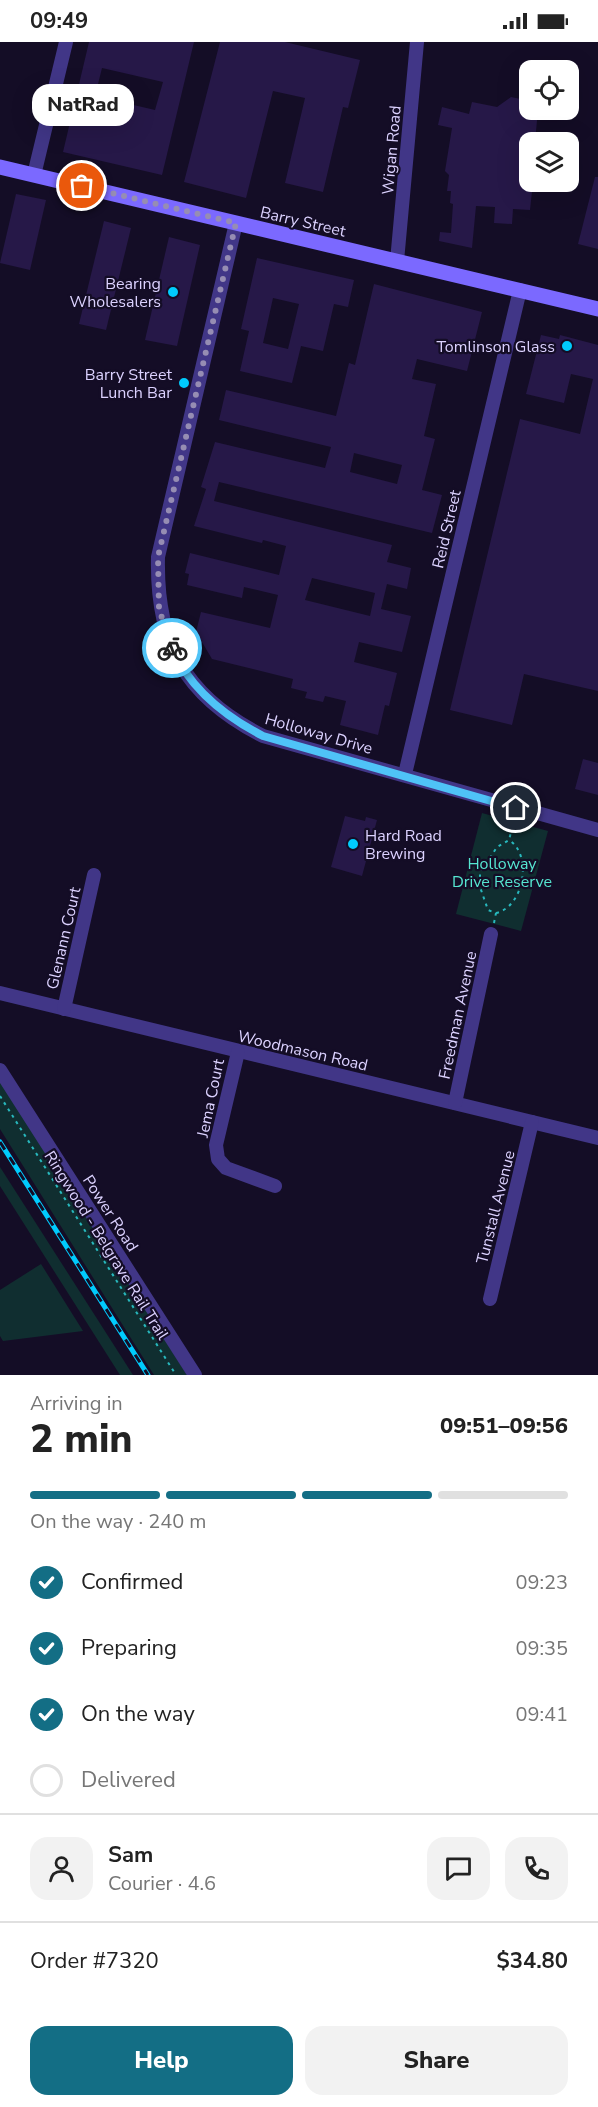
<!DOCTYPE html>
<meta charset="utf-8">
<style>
body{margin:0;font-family:"Nunito Sans",sans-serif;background:#f2f2f2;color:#222;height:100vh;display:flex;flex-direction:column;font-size:22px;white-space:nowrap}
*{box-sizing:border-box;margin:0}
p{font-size:20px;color:#767676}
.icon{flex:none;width:33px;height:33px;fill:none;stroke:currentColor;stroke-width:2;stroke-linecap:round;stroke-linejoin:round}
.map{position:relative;height:1333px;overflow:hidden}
.details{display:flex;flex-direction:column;background:#fff;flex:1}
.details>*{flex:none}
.tools{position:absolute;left:519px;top:18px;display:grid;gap:12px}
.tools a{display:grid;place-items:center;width:60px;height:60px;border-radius:12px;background:#fff;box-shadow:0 6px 24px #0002;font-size:30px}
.pin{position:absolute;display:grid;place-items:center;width:51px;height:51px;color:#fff;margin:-26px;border:3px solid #fff;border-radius:50%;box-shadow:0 2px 6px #0007}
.courier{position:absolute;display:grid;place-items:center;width:60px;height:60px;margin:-30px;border:4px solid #4fc3f7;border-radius:50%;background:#fff;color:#222;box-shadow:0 2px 8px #0007}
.bubble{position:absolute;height:42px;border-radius:18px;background:#fff;box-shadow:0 6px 24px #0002;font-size:20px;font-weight:800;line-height:42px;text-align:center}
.summary em{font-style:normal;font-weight:800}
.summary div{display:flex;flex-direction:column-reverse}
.summary{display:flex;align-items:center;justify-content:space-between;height:102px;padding:0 30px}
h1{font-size:39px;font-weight:800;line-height:45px}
.bar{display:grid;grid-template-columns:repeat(4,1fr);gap:9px 6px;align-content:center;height:72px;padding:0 30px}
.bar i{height:8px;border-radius:4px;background:#e0e0e0}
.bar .active{background:#136e85}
.bar p{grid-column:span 4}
.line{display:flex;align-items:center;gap:15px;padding:0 30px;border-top:2px solid #e0e0e0}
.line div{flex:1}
.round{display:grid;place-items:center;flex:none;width:63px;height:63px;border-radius:18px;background:#f2f2f2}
ol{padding:0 30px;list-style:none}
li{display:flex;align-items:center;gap:18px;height:66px}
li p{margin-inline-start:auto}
li .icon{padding:6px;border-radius:50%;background:#136e85;color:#fff;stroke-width:4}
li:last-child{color:#767676}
li i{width:33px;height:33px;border:3px solid #e0e0e0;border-radius:50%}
.button{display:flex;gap:12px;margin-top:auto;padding:12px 30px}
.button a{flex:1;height:69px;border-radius:18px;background:#136e85;color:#fff;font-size:24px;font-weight:800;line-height:69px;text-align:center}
.button a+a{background:#f2f2f2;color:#222}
.status{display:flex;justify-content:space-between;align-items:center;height:42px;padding:0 30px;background:#fff;direction:ltr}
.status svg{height:16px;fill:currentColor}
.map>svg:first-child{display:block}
.green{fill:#102e30}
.building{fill:#261848;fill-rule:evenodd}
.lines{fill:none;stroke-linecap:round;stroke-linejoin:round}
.path{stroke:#28b8bd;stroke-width:2;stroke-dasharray:3 4.5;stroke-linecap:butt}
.minor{stroke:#413687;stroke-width:14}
.secondary{stroke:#7b69ff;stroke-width:15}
.rail-casing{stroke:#00cbfd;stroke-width:5}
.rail{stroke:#140d26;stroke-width:3;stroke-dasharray:9;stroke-linecap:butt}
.done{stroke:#968db3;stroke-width:6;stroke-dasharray:0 10.8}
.route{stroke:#4fc3f7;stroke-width:8}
.poi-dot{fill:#00cbfd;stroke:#140d26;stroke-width:2}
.labels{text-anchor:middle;stroke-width:4.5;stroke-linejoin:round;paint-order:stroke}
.street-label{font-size:16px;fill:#dcd2ff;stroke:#140d26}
.poi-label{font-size:16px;fill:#dcd2ff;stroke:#140d26;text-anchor:end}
.park-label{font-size:16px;fill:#56e6d1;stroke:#140d26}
</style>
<div class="status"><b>09:49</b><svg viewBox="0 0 49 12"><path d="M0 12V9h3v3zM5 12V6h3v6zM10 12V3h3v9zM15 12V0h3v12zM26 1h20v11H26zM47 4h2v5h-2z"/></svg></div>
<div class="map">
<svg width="598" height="1333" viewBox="0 0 598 1333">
<rect width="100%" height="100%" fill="#140d26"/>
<g class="green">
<polygon points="482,771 548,789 521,889 456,872"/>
<polygon points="0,1039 187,1333 154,1333 0,1087"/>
<polygon points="0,1125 133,1333 120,1333 0,1144"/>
<polygon points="41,1222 83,1289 3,1299 0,1294 0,1248"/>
</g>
<g class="building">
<path d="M89 0H194L162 133 63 110ZM102 26 163 40 155 68 95 54Z"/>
<polygon points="220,0 285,0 360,18 348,66 343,65 323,150 285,141 305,56 273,49 246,156 184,140"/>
<polygon points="511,55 530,59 530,68 538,68 535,100 530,100 530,140 533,140 530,168 513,167 512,182 494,181 495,165 476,164 472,206 439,199 440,190 451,191 453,162 450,161 451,149 447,149 449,133 445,129 452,86 438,83 442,65 469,72 472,60 497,65"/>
<polygon points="595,135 598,135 598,207 578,202"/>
<polygon points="16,152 46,158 30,228 0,221"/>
<polygon points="104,179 131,186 106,288 79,282"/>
<polygon points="169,195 200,203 177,304 145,298"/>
<path d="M257 216 354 238 348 265 334 262 323 309 301 304 292 341 240 329 249 289 241 287ZM273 256 299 262 288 307 263 301Z"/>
<path d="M374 242 482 270 467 329 417 317 412 337 436 342 424 394 435 397 422 448 442 453 432 491 219 440 214 459 392 503 387 520 411 526 407 547 387 542 381 567 411 574 402 610 359 600 354 620 397 631 389 664 385 663 378 693 340 683 346 659 325 654 323 660 305 656 307 650 291 646 293 637 212 617 196 590 201 570 270 586 278 553 244 545 242 556 187 543 189 532 185 531 190 511 279 533 286 504 263 498 262 501 194 484 206 447 201 445 215 400 325 426 331 405 219 378 226 348 336 374 349 321 355 323ZM354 411 402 423 397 442 350 430ZM312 536 375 551 370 574 305 558Z"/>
<polygon points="541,293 559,297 560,293 598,303 598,649 524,632 512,683 450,668 520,377 580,392 593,337 571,332 564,361 526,352"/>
<polygon points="583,717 598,721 598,753 575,747"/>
<polygon points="345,774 365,779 366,775 377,778 362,834 331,825"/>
</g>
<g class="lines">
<g class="path">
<path d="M496 871C524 865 533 813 509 798"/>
<polyline points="494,881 496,871 488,868 480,845 480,831 497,805 509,798 514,778"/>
<polyline points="0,1054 176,1333"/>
</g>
<g class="minor">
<polyline points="34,133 66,0"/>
<path d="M236 181 158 515C156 601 184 654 263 694L598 788"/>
<polyline points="397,219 417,0"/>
<polyline points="405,732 520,248"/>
<polyline points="0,951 598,1096"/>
<polyline points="64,967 94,833"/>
<polyline points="238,1010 216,1103 218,1117 226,1126 275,1144"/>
<polyline points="0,1028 195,1333"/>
<polyline points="455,1061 491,892"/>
<polyline points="490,1257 532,1080"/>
</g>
<polyline class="secondary" points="0,125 598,267"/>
<defs>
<polyline id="rail" points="0,1100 148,1333"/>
</defs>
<use href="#rail" class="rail-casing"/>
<use href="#rail" class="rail"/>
</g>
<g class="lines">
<polyline class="done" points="82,144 236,181 158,515 159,567 172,606"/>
<path class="route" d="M172 606C190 647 224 674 263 694L516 766"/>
</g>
<g class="poi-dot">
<circle cx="173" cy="250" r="6"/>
<circle cx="567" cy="304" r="6"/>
<circle cx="184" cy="341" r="6"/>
<circle cx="353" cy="802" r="6"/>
</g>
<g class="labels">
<g class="street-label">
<text transform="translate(391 108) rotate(-85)" y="6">Wigan Road</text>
<text transform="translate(303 179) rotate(13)" y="6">Barry Street</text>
<text transform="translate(446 487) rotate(-77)" y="6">Reid Street</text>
<text transform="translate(319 691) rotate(16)" y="6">Holloway Drive</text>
<text transform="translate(63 896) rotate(-77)" y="6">Glenann Court</text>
<text transform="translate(457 973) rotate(-78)" y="6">Freedman Avenue</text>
<text transform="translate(303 1008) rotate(13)" y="6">Woodmason Road</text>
<text transform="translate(210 1056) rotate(-78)" y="6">Jema Court</text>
<text transform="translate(495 1165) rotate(-76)" y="6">Tunstall Avenue</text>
<text transform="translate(111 1171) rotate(57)" y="6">Power Road</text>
<text transform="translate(107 1203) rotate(58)" y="6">Ringwood - Belgrave Rail Trail</text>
</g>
<g class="poi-label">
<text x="161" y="247">Bearing<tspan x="161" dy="18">Wholesalers</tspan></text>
<text x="555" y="310">Tomlinson Glass</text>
<text x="172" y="338">Barry Street<tspan x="172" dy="18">Lunch Bar</tspan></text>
<text x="365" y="799" text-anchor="start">Hard Road<tspan x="365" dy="18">Brewing</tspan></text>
</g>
<g class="park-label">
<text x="502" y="827">Holloway<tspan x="502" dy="18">Drive Reserve</tspan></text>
</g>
</g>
</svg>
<div class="tools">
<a><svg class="icon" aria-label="locate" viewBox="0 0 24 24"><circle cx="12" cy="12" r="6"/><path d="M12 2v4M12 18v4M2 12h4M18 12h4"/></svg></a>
<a><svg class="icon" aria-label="layers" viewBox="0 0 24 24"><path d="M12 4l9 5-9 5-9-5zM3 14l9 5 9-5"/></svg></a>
</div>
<div class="pin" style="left:82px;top:144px;background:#ea580c"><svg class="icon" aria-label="bag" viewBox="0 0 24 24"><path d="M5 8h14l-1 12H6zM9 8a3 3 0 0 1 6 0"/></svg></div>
<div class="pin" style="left:516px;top:766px;background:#1f2937"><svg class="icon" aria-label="home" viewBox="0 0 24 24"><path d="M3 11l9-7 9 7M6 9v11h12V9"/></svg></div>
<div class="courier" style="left:172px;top:606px"><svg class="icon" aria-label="bike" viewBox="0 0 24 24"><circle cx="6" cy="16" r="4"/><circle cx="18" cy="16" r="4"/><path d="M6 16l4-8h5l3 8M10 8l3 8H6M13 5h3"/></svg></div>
<div class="bubble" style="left:32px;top:42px;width:102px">NatRad</div>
</div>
<section class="details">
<div class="summary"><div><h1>2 min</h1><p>Arriving in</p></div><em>09:51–09:56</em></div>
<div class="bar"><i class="active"></i><i class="active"></i><i class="active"></i><i></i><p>On the way · 240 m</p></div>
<ol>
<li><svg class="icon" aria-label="check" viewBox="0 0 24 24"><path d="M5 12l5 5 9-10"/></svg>Confirmed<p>09:23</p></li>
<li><svg class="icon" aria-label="check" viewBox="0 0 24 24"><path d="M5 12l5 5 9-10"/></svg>Preparing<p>09:35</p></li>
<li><svg class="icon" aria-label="check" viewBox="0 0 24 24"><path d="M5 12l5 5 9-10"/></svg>On the way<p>09:41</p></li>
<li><i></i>Delivered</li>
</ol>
<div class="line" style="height:108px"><a class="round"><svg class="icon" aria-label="person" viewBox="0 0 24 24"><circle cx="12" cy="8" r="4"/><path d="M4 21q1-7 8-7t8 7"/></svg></a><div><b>Sam</b><p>Courier · 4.6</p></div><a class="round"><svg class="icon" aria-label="chat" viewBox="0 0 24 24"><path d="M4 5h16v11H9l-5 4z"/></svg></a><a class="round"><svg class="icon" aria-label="phone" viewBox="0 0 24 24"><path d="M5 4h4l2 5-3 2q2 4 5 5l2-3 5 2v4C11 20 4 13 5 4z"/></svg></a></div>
<div class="line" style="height:78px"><div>Order #7320</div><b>$34.80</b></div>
<div class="button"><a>Help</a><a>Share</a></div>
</section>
